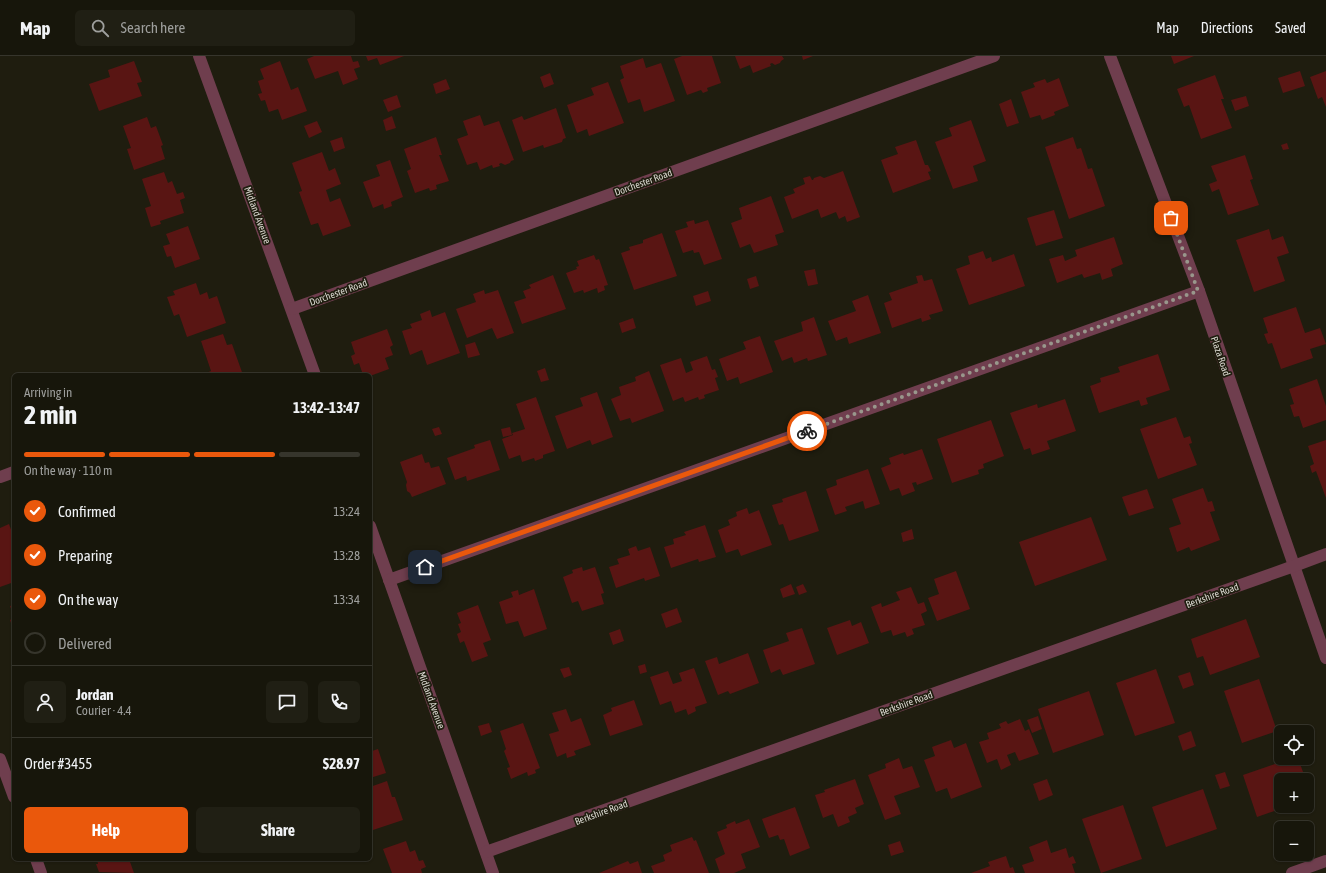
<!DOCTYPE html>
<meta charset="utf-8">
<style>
body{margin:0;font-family:"Asap Condensed",sans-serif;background:#201f14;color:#f1f3f6;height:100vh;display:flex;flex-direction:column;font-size:15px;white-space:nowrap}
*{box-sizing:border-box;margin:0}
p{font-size:13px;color:#9e9f9d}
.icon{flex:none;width:22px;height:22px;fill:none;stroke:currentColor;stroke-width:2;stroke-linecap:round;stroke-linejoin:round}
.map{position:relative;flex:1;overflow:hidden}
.panel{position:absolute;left:12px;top:317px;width:360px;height:488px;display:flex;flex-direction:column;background:#17160b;border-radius:6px;box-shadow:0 1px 3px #0004,0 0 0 1px #36352c}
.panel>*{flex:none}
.buttons{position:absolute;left:1274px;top:669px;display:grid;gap:8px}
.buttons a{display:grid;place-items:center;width:40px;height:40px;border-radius:6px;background:#17160b;box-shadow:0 1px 3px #0004,0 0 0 1px #36352c;font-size:20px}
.pin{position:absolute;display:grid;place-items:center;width:34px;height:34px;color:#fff;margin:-17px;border-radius:8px;box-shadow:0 2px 6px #0006}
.courier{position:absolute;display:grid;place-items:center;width:40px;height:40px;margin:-20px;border:3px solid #ea580c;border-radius:50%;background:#fff;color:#222;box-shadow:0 1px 5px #0007}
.headline em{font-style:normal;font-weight:700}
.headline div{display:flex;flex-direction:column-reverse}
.headline{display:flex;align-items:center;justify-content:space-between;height:68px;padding:0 12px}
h1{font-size:26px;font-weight:700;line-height:30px}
.bar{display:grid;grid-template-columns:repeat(4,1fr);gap:6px 4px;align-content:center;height:48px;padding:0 12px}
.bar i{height:5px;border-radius:3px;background:#36352c}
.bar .on{background:#ea580c}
.bar p{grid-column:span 4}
.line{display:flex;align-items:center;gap:10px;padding:0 12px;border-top:1px solid #36352c}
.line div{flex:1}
.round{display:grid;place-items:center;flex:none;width:42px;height:42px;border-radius:6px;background:#201f14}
ol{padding:0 12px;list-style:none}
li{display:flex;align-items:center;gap:12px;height:44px}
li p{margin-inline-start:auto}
li .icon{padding:4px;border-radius:50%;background:#ea580c;color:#fff;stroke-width:4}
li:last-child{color:#9e9f9d}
li i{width:22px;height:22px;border:2px solid #36352c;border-radius:50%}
.primary-button{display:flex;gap:8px;margin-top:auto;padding:8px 12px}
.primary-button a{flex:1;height:46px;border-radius:6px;background:#ea580c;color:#fff;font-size:16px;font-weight:700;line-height:46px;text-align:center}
.primary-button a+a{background:#201f14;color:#f1f3f6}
header{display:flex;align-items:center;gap:24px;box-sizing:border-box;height:56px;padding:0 20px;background:#17160b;border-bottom:1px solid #36352c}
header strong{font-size:19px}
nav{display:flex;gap:22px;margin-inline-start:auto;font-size:14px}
.search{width:280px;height:36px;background:#201f14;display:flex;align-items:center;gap:10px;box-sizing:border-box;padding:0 14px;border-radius:6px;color:#9e9f9d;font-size:15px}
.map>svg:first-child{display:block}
.building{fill:#591513}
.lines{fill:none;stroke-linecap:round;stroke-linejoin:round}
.minor{stroke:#6f3e4e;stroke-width:12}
.done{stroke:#99978c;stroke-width:4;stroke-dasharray:0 7.2}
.route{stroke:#ea580c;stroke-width:5}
.labels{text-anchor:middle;stroke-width:3.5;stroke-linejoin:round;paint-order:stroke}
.street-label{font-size:10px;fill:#dad8d0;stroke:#1f1d0f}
</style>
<header>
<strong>Map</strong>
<div class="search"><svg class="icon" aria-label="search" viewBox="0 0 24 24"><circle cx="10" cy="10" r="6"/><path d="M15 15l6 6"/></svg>Search here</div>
<nav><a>Map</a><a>Directions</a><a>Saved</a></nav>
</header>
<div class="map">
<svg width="1326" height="817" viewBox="0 0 1326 817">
<rect width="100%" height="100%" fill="#1f1d0f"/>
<g class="building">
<polygon points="314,0 351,0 353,6 358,5 360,11 354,13 358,23 343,29 338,15 315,23 307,3"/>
<polygon points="366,0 404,0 380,9 377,2 368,5"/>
<polygon points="682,0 712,0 721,27 707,32 708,35 703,37 701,34 687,39 674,3"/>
<polygon points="735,0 782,0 784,3 781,5 780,7 775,9 772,7 770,8 771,10 753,17 750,9 740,13"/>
<polygon points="802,0 813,0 803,4"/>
<polygon points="1171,0 1194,0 1174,8"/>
<polygon points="643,2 646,12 661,7 675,45 644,56 640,43 628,47 620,24 624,22 620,10"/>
<polygon points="134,5 142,26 137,27 142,40 99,55 89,28 110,21 108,14"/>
<polygon points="280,5 291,34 298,31 307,55 282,64 278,53 269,56 265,44 261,45 258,38 262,37 258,25 264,23 260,13"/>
<polygon points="1300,15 1305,30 1283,37 1278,22"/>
<polygon points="1326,15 1326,51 1322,41 1318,43 1310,21"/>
<polygon points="550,17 554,28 544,32 540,21"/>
<polygon points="1215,19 1224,43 1221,43 1232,72 1201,83 1189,49 1184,51 1177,33"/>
<polygon points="1059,22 1069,50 1054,56 1055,59 1042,64 1040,59 1030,62 1021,36 1035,31 1033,27 1045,23 1047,27"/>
<polygon points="446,23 450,33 436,38 433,28"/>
<polygon points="608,26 624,67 589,80 587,73 577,77 567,49 594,39 591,32"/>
<polygon points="397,39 401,51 388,56 383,44"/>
<polygon points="1246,40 1249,50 1235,55 1231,44"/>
<polygon points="1011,43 1019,67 1007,71 999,48"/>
<polygon points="556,52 566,82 563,83 562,86 544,92 543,89 523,96 512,64 522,60 524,64"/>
<polygon points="480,59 484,70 499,65 514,104 511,105 510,107 505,109 501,107 499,108 500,110 493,112 492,109 480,114 477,106 467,109 457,83 468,79 463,65"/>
<polygon points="392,60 396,72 386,75 383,64"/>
<polygon points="147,61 151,72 156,70 163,89 161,90 165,103 134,114 127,93 131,92 123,70"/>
<polygon points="971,64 986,105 973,110 978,125 953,133 935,86 952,80 949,72"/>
<polygon points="317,65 322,76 309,82 304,70"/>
<polygon points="342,81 345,92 334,96 330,85"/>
<polygon points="436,81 442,99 439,99 449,125 436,129 437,133 430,135 429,132 415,137 407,115 411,113 404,93"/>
<polygon points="1073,81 1077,93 1081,92 1088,113 1092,112 1105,150 1069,163 1045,91"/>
<polygon points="916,84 925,109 928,109 931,115 928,116 931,123 893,137 881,104 898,98 895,91"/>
<polygon points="1287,87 1289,93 1283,94 1281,89"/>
<polygon points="322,96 329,115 335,112 341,128 326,134 330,146 340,142 351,170 323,180 318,167 311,169 299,136 302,135 292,107"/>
<polygon points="1245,99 1253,123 1250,124 1259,149 1228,159 1219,133 1212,136 1209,128 1217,125 1211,110"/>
<polygon points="390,104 403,141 391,146 392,150 384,153 383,148 373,152 363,126 380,120 376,109"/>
<polygon points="843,115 860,161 847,166 845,160 839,163 836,156 821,162 818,153 792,163 784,141 795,137 793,133 805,128 803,122 810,120 812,124 813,124 814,122 820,120 824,122"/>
<polygon points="164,116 168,127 172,125 177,138 183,136 185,142 180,144 184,157 160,165 161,168 151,171 145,152 151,150 142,123"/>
<polygon points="771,140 784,176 775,179 778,189 754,197 750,188 740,192 731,167 742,163 739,152"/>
<polygon points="1054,154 1063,182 1036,190 1027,162"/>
<polygon points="694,164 695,168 708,164 722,203 704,209 699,196 694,197 693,194 683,197 675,175 688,171 686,166"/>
<polygon points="188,170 200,203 175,212 171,200 167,201 163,190 170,188 166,178"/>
<polygon points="1269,173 1272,184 1283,180 1289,197 1277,201 1285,225 1254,236 1236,184"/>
<polygon points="662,177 677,220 634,234 621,197 630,194 629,191 643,187 643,184"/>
<polygon points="1114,181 1123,208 1111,213 1113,220 1102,224 1100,217 1084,222 1082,218 1057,227 1049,203 1063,199 1065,205 1077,200 1075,194"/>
<polygon points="983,195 986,203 991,201 992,206 1014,198 1025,230 969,249 956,213 970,208 968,200"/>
<polygon points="594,199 596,204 599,203 608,229 604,230 605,234 598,237 597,232 584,237 583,234 574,237 566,217 577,213 576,211 579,210 577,205"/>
<polygon points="815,213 818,228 808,230 804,215"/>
<polygon points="553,219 566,253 522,268 514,246 526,242 523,235 531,232 529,229"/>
<polygon points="922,219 924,225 932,223 943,255 929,259 931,263 922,266 921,262 892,272 884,247 892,244 889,237 918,227 916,220"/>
<polygon points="756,220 759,230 750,233 747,223"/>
<polygon points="196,227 200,239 207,236 209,243 217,240 226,267 187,281 179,258 174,260 167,241 175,239 173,235"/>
<polygon points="484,234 485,238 498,234 514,277 497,283 492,272 467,282 456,253 476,246 473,238"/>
<polygon points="708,235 711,245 696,250 693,240"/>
<polygon points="868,239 881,277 849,288 847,281 836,285 828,265 856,255 852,245"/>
<polygon points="1296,251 1305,277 1320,272 1326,288 1310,293 1313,302 1281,313 1272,287 1268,288 1264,278 1268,277 1263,262"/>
<polygon points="430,254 432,261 445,256 460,297 427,309 422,294 410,299 402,275 412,272 410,268 422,264 420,258"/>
<polygon points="814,261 827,299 808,305 807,302 794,307 792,301 782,305 774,285 803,275 801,266"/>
<polygon points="633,262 636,272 622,277 619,267"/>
<polygon points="387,273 393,289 390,291 393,299 385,302 389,313 370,320 370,319 363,319 359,307 354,309 351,300 355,298 351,286"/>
<polygon points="223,278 227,289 232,288 243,319 201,319 211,315 201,285"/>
<polygon points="760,280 773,316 740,328 738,321 727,325 719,303 746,293 743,286"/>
<polygon points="475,286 480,299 468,302 465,289"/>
<polygon points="1158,298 1170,334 1146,342 1148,348 1141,350 1139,344 1099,357 1090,330 1101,326 1100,322 1120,316 1118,311"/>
<polygon points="707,300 712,314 715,313 718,321 715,322 719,334 704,339 705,342 699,344 698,341 685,346 683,341 673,345 660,309 681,302 686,317 693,314 690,306"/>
<polygon points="545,312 549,324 541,326 537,315"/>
<polygon points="649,315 664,355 632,367 630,362 620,365 611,343 621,339 619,331 636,325 635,321"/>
<polygon points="1317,323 1326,350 1326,364 1303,372 1299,360 1294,361 1290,349 1294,348 1289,333"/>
<polygon points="597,336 613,381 592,389 590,384 567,393 555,360 583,350 580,342"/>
<polygon points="536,341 555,395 543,399 543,402 535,405 534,402 522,406 520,399 509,403 502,383 513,379 512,377 525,373 516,348"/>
<polygon points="1065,343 1076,375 1047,385 1050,393 1032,399 1030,392 1024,394 1010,357 1037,348 1038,352"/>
<polygon points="1176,361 1184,382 1190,380 1192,387 1189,388 1197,409 1158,423 1140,373"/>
<polygon points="991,364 1004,400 983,408 984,412 978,414 979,418 952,427 937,383"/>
<polygon points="439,371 442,378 435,380 432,373"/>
<polygon points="510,371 512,379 503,381 501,373"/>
<polygon points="490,384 500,414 467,425 466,420 455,424 447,402 475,392 474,389"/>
<polygon points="1326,384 1326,442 1316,415 1312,417 1310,410 1314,408 1308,390"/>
<polygon points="922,393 933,423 917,429 916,426 912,427 915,435 902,440 899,432 890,435 881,412 891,408 889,402 903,397 904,399"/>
<polygon points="422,398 425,407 429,406 431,412 439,410 446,428 412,441 410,437 407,435 406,429 407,426 400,406"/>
<polygon points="868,413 880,448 865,453 863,445 845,451 847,455 835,459 826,433 837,429 836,424"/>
<polygon points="1203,432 1208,446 1212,445 1215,455 1210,456 1220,484 1191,495 1189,491 1177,496 1169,472 1181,468 1172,443"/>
<polygon points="1147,433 1154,452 1129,460 1122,441"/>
<polygon points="806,435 819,475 789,485 783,468 779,469 772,449 783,446 782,443"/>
<polygon points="747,452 749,458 759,454 772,489 741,500 738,493 726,497 718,474 730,469 728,464 737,460 736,456"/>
<polygon points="1091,461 1107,504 1035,530 1019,486"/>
<polygon points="9,468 14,482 14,526 0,531 0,472"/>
<polygon points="705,469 716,501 699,506 698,503 671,512 664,491 674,488 673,483 686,479 684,476"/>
<polygon points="912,473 914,483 903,486 901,477"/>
<polygon points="636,490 638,495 650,491 660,520 645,525 644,522 616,532 609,511 619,508 617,503 630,499 628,493"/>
<polygon points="582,511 583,515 595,511 604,537 601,538 604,548 582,555 578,545 572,547 563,521 573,517 572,514"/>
<polygon points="956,515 970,553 937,565 928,542 939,538 934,523"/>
<polygon points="791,528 795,538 783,542 780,533"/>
<polygon points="803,528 807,536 799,539 796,531"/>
<polygon points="911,531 918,548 924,546 927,555 921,558 925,569 912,573 914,578 907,581 905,576 893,580 891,574 881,577 871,551 881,547 882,551 900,544 896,536"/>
<polygon points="534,533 547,573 524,581 518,565 506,568 499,546 513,541 511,536 518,534 519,539"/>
<polygon points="14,549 14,561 10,550"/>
<polygon points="478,549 491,584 483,587 488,600 472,606 464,585 460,587 457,578 461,576 458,568 461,567 457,557"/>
<polygon points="677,552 682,566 666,572 661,558"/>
<polygon points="14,562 14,576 10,564"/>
<polygon points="1246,563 1260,601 1210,619 1203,600 1197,602 1191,583"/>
<polygon points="850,564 852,570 861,566 869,587 837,599 827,572"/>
<polygon points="802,572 815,608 783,619 780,613 771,617 763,594 789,585 786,577"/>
<polygon points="620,573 624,585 613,589 609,577"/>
<polygon points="748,597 759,627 730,638 728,635 718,639 705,605 717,601 719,608"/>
<polygon points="645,608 647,616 640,618 638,610"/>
<polygon points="569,611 572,619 564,622 560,613"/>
<polygon points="694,612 707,647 695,651 696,655 688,659 686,653 675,657 671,645 660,649 650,621 668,615 673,628 682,625 679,617"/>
<polygon points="1156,613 1175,667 1135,680 1116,627"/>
<polygon points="1190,616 1194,629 1183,633 1178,620"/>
<polygon points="1259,623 1277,675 1242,687 1224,635"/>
<polygon points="1089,635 1104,679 1053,697 1038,653"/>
<polygon points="634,644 643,669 610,680 603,659 612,655 611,652"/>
<polygon points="566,653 571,666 581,662 591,689 574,695 576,699 567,702 566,697 557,701 549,678 559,675 552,657"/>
<polygon points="1038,660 1042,673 1032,677 1027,664"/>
<polygon points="1020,663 1025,675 1029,673 1039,698 1019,705 1015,696 1007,699 1011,709 1001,714 997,703 987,707 979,686 989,683 987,677 1001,672 999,668 1006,665 1008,668"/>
<polygon points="489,667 492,676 481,680 478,670"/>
<polygon points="523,667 540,712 535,714 536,717 528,720 527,716 511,723 507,712 510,711 504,695 506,693 500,675"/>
<polygon points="1191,675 1196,690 1183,695 1178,680"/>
<polygon points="951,684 954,692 966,687 982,731 951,743 947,732 936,736 924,704 935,700 932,691"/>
<polygon points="370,690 372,695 378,693 386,717 370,722"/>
<polygon points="899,702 903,713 912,710 920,731 894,740 901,758 885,764 868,719 886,712 885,708"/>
<polygon points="1292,702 1295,702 1297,706 1299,705 1306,724 1281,724 1281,750 1289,750 1257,761 1243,719"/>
<polygon points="1225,716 1230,730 1220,733 1215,719"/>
<polygon points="855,723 864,748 855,752 857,757 848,761 850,766 838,771 833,758 823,762 815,739 825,736 824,734"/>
<polygon points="1047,723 1053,739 1039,745 1033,728"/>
<polygon points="387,725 392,741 395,741 403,764 370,775 370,731"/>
<polygon points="1307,728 1311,738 1308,739 1309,743 1307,744"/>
<polygon points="1203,733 1217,773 1166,791 1152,751"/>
<polygon points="1123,749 1142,803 1101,817 1082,763"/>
<polygon points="795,751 810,792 790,800 784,783 780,784 778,779 769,782 762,763"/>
<polygon points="749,763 760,791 741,798 746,812 734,817 720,817 715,803 725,798 717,776 727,772 726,769 735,765 736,768"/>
<polygon points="692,781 694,785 696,784 709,817 654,817 651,810 665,805 663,799 672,795 670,789"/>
<polygon points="1047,784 1051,797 1066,792 1069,802 1073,800 1076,807 1072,808 1075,817 1025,817 1022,809 1034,805 1029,791"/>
<polygon points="406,785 410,796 415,794 419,805 423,804 426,811 421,813 422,817 392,817 383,793"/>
<polygon points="900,785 904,796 891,800 888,789"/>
<polygon points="1006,800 1010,812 1013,811 1015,817 971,817 990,810 988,806"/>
<polygon points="97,803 129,803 134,817 99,816 96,808 98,808"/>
<polygon points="628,805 630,808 638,805 642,817 599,817"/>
</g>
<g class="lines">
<g class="minor">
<polyline points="199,0 315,319"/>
<polyline points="1110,0 1199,235 1326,602"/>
<polyline points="292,253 994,0"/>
<polyline points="0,421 14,416"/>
<polyline points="370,470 493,817"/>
<polyline points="389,524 1199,235"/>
<polyline points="0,703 14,741"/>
<polyline points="486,796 1294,510 1326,498"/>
<polyline points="36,803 41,817"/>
<polyline points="1292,817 1326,805"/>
</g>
</g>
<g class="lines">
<polyline class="done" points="807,375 1198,235 1171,162"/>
<polyline class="route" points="425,511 807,375"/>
</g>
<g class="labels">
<g class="street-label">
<text transform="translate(643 126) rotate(-20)" y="4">Dorchester Road</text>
<text transform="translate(258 159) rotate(70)" y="4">Midland Avenue</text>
<text transform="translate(338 236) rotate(-20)" y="4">Dorchester Road</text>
<text transform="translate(1221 300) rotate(71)" y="4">Plaza Road</text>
<text transform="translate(1212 539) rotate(-20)" y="4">Berkshire Road</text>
<text transform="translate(432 644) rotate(70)" y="4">Midland Avenue</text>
<text transform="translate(906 647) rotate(-20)" y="4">Berkshire Road</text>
<text transform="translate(601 756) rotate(-20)" y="4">Berkshire Road</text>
</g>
</g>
</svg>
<div class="buttons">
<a><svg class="icon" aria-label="locate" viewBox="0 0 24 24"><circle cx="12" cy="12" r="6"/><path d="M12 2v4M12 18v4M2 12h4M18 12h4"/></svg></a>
<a>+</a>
<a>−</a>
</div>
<div class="pin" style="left:1171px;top:162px;background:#ea580c"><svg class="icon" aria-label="bag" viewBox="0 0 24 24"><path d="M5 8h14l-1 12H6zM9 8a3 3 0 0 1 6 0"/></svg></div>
<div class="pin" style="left:425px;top:511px;background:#1f2937"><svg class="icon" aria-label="home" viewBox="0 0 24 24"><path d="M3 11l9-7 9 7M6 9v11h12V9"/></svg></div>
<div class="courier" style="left:807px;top:375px"><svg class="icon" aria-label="bike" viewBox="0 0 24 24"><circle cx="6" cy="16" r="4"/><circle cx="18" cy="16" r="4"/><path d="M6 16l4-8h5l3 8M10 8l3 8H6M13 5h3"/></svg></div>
<section class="panel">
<div class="headline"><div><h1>2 min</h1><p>Arriving in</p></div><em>13:42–13:47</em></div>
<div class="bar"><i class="on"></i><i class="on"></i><i class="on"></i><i></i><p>On the way · 110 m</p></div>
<ol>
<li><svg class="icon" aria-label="check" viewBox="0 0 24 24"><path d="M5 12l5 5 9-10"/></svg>Confirmed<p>13:24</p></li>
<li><svg class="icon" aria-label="check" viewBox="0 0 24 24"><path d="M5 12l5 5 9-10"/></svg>Preparing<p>13:28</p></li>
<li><svg class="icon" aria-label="check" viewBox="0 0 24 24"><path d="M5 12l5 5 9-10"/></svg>On the way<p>13:34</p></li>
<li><i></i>Delivered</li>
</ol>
<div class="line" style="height:72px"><a class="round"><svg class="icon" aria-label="person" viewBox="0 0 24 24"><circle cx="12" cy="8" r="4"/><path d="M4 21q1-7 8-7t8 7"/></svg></a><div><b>Jordan</b><p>Courier · 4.4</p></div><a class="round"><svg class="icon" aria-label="chat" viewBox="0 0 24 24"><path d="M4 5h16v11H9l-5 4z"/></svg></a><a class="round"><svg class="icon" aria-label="phone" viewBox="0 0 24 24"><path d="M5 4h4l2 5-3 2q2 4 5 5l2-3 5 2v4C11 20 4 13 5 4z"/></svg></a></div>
<div class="line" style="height:52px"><div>Order #3455</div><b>$28.97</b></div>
<div class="primary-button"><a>Help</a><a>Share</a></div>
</section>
</div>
